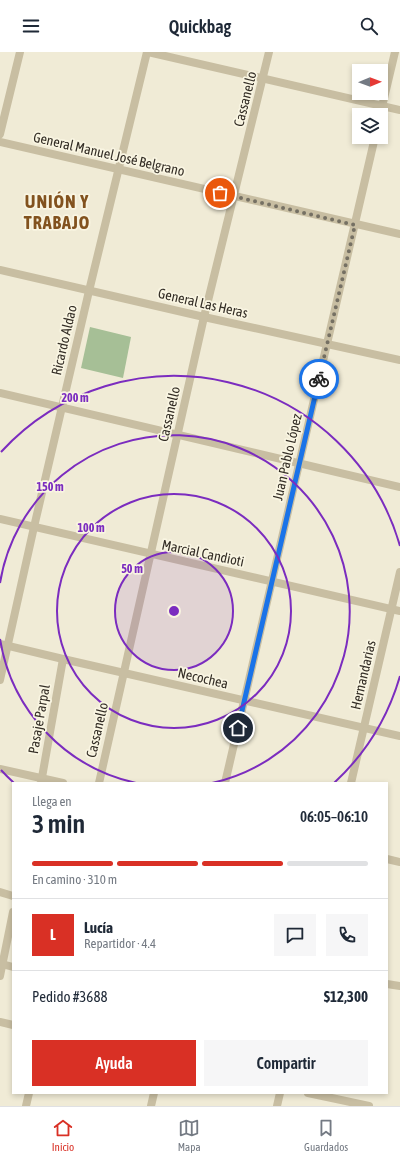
<!DOCTYPE html>
<html lang="es">
<meta charset="utf-8">
<style>
body{margin:0;font-family:"Asap Condensed",sans-serif;background:#f6f6f7;color:#1f2937;height:100vh;display:flex;flex-direction:column;font-size:15px;white-space:nowrap}
*{box-sizing:border-box;margin:0}
p{font-size:13px;color:#747a83}
.icon{flex:none;width:22px;height:22px;fill:none;stroke:currentColor;stroke-width:2;stroke-linecap:round;stroke-linejoin:round}
.map{position:relative;flex:1;overflow:hidden}
.details{position:absolute;left:12px;top:730px;width:376px;height:312px;display:flex;flex-direction:column;background:#fff;border-radius:0px;box-shadow:0 2px 6px #0003}
.details>*{flex:none}
.needle{width:26px;rotate:89deg}
.tools{position:absolute;left:352px;top:12px;display:grid;gap:8px}
.tools a{display:grid;place-items:center;width:36px;height:36px;border-radius:0px;background:#fff;box-shadow:0 2px 6px #0003;font-size:20px}
.pin{position:absolute;display:grid;place-items:center;width:34px;height:34px;color:#fff;margin:-17px;border:2px solid #fff;border-radius:50%;box-shadow:0 1px 4px #0007}
.courier{position:absolute;display:grid;place-items:center;width:40px;height:40px;margin:-20px;border:3px solid #1a73e8;border-radius:50%;background:#fff;color:#222;box-shadow:0 1px 5px #0007}
.head em{font-style:normal;font-weight:600}
.head div{display:flex;flex-direction:column-reverse}
.head{display:flex;align-items:center;justify-content:space-between;height:68px;padding:0 20px}
h1{font-size:26px;font-weight:600;line-height:30px}
.bar{display:grid;grid-template-columns:repeat(4,1fr);gap:6px 4px;align-content:center;height:48px;padding:0 20px}
.bar i{height:5px;border-radius:3px;background:#e0e1e3}
.bar .selected{background:#d93025}
.bar p{grid-column:span 4}
.line{display:flex;align-items:center;gap:10px;padding:0 20px;border-top:1px solid #e0e1e3}
.line div{flex:1}
.round{display:grid;place-items:center;flex:none;width:42px;height:42px;border-radius:0px;background:#f6f6f7}
.primary-button{display:flex;gap:8px;margin-top:auto;padding:8px 20px}
.primary-button a{flex:1;height:46px;border-radius:0px;background:#d93025;color:#fff;font-size:16px;font-weight:600;line-height:46px;text-align:center}
.primary-button a+a{background:#f6f6f7;color:#1f2937}
header{display:flex;justify-content:space-between;align-items:center;height:52px;padding:0 20px;background:#fff;font-size:18px;font-weight:600}
.tabs{display:flex;justify-content:space-around;align-items:center;height:56px;border-top:1px solid #e0e1e3;background:#fff;font-size:11px;color:#747a83}
.tabs a{display:grid;justify-items:center;gap:2px}
.tabs .selected{color:#d93025}
.map>svg:first-child{display:block}
.green{fill:#a6bf96}
.lines{fill:none;stroke-linecap:round;stroke-linejoin:round}
.minor{stroke:#c8bea2;stroke-width:8}
.done{stroke:#757063;stroke-width:4;stroke-dasharray:0 7.2}
.route{stroke:#1a73e8;stroke-width:5}
.ring{fill:none;stroke:#7b2cbf;stroke-width:2}
.labels{text-anchor:middle;stroke-width:3.5;stroke-linejoin:round;paint-order:stroke}
.street-label{font-size:14px;fill:#332d25;stroke:#f9f5e2}
.district-label{font-size:18px;font-weight:bold;letter-spacing:1px;fill:#82521e;stroke:#f9f5e2}
.centre{fill:#7b2cbf;stroke:#f9f5e2;stroke-width:2}
.ring-label{font-size:12px;text-anchor:middle;font-weight:bold;fill:#7b2cbf;stroke:#f9f5e2;stroke-width:3.5;stroke-linejoin:round;paint-order:stroke}
</style>
<header><svg class="icon" aria-label="menu" viewBox="0 0 24 24"><path d="M4 6h16M4 12h16M4 18h16"/></svg>Quickbag<svg class="icon" aria-label="search" viewBox="0 0 24 24"><circle cx="10" cy="10" r="6"/><path d="M15 15l6 6"/></svg></header>
<div class="map">
<svg width="400" height="1054" viewBox="0 0 400 1054">
<rect width="100%" height="100%" fill="#f0ebd6"/>
<polygon class="green" points="90,275 131,285 123,326 81,316"/>
<g class="lines">
<g class="minor">
<polyline points="148,0 400,58"/>
<polyline points="380,63 395,0"/>
<polyline points="0,82 20,0"/>
<polyline points="0,90 400,182"/>
<polyline points="0,218 204,265 400,308"/>
<polyline points="0,341 400,435"/>
<polyline points="0,467 400,559"/>
<polyline points="0,592 63,607 400,684"/>
<polyline points="0,628 34,475 89,239 147,0"/>
<polyline points="0,717 63,731"/>
<polyline points="41,731 63,607"/>
<polyline points="99,731 204,265 269,0"/>
<polyline points="225,731 375,85"/>
<polyline points="351,731 400,520"/>
<polyline points="387,807 400,810"/>
<polyline points="0,840 13,844"/>
<polyline points="2,912 13,915"/>
<polyline points="0,924 13,860"/>
<polyline points="387,932 400,934"/>
<polyline points="0,970 13,973"/>
<polyline points="308,1041 369,1054"/>
<polyline points="26,1054 29,1041"/>
<polyline points="151,1054 154,1041"/>
<polyline points="277,1054 280,1041"/>
</g>
</g>
<g class="lines">
<polyline class="done" points="220,141 355,173 319,327"/>
<polyline class="route" points="238,676 319,327"/>
</g>
<circle cx="174" cy="559" r="59" fill="#7b2cbf" fill-opacity=".12"/>
<g class="ring">
<circle cx="174" cy="559" r="59"/>
<circle cx="174" cy="559" r="117"/>
<path d="M136 731A176 176 0 0 1 0 587M0 531A176 176 0 1 1 212 731"/>
<path d="M400 624A235 235 0 0 1 334 731M14 731A235 235 0 0 1 1 718M1 400A235 235 0 0 1 400 494"/>
</g>
<g class="labels">
<g class="street-label">
<text transform="translate(245 47) rotate(-76)" y="5">Cassanello</text>
<text transform="translate(109 102) rotate(13)" y="5">General Manuel José Belgrano</text>
<text transform="translate(203 251) rotate(13)" y="5">General Las Heras</text>
<text transform="translate(64 288) rotate(-77)" y="5">Ricardo Aldao</text>
<text transform="translate(169 362) rotate(-77)" y="5">Cassanello</text>
<text transform="translate(287 405) rotate(-77)" y="5">Juan Pablo López</text>
<text transform="translate(203 501) rotate(12)" y="5">Marcial Candioti</text>
<text transform="translate(363 623) rotate(-77)" y="5">Hernandarias</text>
<text transform="translate(203 626) rotate(13)" y="5">Necochea</text>
<text transform="translate(39 667) rotate(-80)" y="5">Pasaje Parpal</text>
<text transform="translate(97 678) rotate(-77)" y="5">Cassanello</text>
</g>
<g class="district-label">
<text x="57" y="156">UNIÓN Y<tspan x="57" dy="21">TRABAJO</tspan></text>
</g>
</g>
<circle cx="174" cy="559" r="6" class="centre"/>
<g class="ring-label">
<text x="75" y="350">200 m</text>
<text x="50" y="439">150 m</text>
<text x="91" y="480">100 m</text>
<text x="132" y="521">50 m</text>
</g>
</svg>
<div class="tools">
<a><svg class="needle" viewBox="-14 -14 28 28"><path d="M0-13l5 13h-10z" fill="#e53935"/><path d="M0 13l5-13h-10z" fill="#747a83"/></svg></a>
<a><svg class="icon" aria-label="layers" viewBox="0 0 24 24"><path d="M12 4l9 5-9 5-9-5zM3 14l9 5 9-5"/></svg></a>
</div>
<div class="pin" style="left:220px;top:141px;background:#ea580c"><svg class="icon" aria-label="bag" viewBox="0 0 24 24"><path d="M5 8h14l-1 12H6zM9 8a3 3 0 0 1 6 0"/></svg></div>
<div class="pin" style="left:238px;top:676px;background:#1f2937"><svg class="icon" aria-label="home" viewBox="0 0 24 24"><path d="M3 11l9-7 9 7M6 9v11h12V9"/></svg></div>
<div class="courier" style="left:319px;top:327px"><svg class="icon" aria-label="bike" viewBox="0 0 24 24"><circle cx="6" cy="16" r="4"/><circle cx="18" cy="16" r="4"/><path d="M6 16l4-8h5l3 8M10 8l3 8H6M13 5h3"/></svg></div>
<section class="details">
<div class="head"><div><h1>3 min</h1><p>Llega en</p></div><em>06:05–06:10</em></div>
<div class="bar"><i class="selected"></i><i class="selected"></i><i class="selected"></i><i></i><p>En camino · 310 m</p></div>
<div class="line" style="height:72px"><b class="round" style="background:#d93025;color:#fff">L</b><div><b>Lucía</b><p>Repartidor · 4.4</p></div><a class="round"><svg class="icon" aria-label="chat" viewBox="0 0 24 24"><path d="M4 5h16v11H9l-5 4z"/></svg></a><a class="round"><svg class="icon" aria-label="phone" viewBox="0 0 24 24"><path d="M5 4h4l2 5-3 2q2 4 5 5l2-3 5 2v4C11 20 4 13 5 4z"/></svg></a></div>
<div class="line" style="height:52px"><div>Pedido #3688</div><b>$12,300</b></div>
<div class="primary-button"><a>Ayuda</a><a>Compartir</a></div>
</section>
</div>
<nav class="tabs">
<a class="selected"><svg class="icon" aria-label="home" viewBox="0 0 24 24"><path d="M3 11l9-7 9 7M6 9v11h12V9"/></svg>Inicio</a>
<a><svg class="icon" aria-label="map" viewBox="0 0 24 24"><path d="M3 6l6-2 6 2 6-2v14l-6 2-6-2-6 2zM9 4v14M15 6v14"/></svg>Mapa</a>
<a><svg class="icon" aria-label="saved" viewBox="0 0 24 24"><path d="M7 4h10v16l-5-4-5 4z"/></svg>Guardados</a>
</nav>
